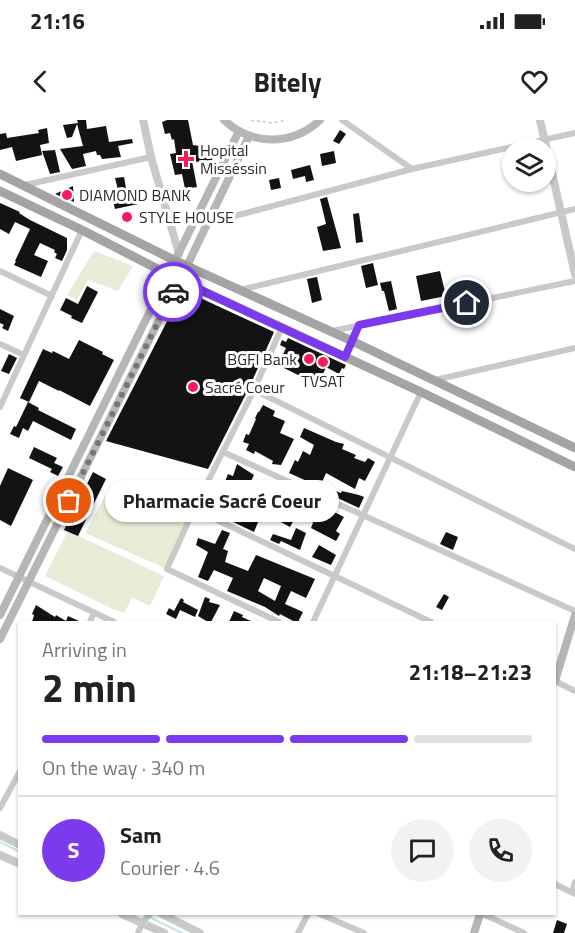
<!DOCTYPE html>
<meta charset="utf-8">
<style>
body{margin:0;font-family:"Titillium Web",sans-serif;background:#f2f2f2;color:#222;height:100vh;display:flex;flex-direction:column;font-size:22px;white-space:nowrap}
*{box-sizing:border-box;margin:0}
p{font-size:20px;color:#767676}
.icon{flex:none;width:33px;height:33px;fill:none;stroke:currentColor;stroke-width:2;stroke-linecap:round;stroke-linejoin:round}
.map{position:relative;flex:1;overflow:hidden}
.details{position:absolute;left:18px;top:501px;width:538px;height:294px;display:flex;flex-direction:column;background:#fff;border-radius:0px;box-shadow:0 2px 4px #0004}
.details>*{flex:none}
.buttons{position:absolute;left:502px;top:18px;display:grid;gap:12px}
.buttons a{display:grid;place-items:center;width:54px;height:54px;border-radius:50%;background:#fff;box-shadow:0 2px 4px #0004;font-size:30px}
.pin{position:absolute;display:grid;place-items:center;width:51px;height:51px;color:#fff;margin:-26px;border:3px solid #fff;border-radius:50%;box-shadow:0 2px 6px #0007}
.courier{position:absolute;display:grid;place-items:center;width:60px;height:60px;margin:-30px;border:4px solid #7c3aed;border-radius:50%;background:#fff;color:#222;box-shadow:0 2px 8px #0007}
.bubble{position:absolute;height:42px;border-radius:21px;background:#fff;box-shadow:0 2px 4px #0004;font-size:20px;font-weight:700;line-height:42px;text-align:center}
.headline em{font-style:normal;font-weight:700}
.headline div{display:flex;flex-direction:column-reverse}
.headline{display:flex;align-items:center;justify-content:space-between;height:102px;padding:0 24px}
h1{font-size:39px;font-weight:700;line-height:45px}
.bar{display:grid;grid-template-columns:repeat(4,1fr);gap:9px 6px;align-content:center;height:72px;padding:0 24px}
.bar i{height:8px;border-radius:4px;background:#e0e0e0}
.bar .current{background:#7c3aed}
.bar p{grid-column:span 4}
.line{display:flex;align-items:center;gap:15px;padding:0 24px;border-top:2px solid #e0e0e0}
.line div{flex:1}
.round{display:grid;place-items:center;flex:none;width:63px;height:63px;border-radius:32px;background:#f2f2f2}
.status{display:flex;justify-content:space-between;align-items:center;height:42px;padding:0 30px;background:#fff;direction:ltr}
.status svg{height:16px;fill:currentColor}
header{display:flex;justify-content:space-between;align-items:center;height:78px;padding:0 24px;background:#fff;font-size:27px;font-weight:700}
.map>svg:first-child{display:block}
.green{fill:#e7ecd7}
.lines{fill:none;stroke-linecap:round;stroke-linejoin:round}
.stream{stroke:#c1e6ee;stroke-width:2}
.building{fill:#131313;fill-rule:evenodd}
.path{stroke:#c9c9c9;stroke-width:1.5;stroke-dasharray:3 3;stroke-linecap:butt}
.minor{stroke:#c9c9c9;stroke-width:6}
.tertiary{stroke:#c9c9c9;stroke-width:8}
.secondary{stroke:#b6b6b6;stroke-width:8}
.primary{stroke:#a4a4a4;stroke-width:9}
.done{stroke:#767676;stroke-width:6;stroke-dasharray:0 10.8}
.route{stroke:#7c3aed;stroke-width:8}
.poi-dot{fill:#f61b5b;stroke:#fff;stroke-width:2}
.labels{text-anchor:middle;stroke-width:6;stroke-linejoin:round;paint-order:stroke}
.poi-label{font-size:16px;fill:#2c2c2c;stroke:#fff;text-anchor:start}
</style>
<div class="status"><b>21:16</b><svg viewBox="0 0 49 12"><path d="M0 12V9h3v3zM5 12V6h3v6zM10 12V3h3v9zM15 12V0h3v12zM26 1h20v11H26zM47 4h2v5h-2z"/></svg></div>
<header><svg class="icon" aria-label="back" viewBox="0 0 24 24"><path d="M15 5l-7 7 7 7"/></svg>Bitely<svg class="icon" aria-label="heart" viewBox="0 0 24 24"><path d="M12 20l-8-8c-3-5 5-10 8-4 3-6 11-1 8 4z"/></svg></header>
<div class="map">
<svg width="575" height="813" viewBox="0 0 575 813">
<rect width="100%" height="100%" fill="#fff"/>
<g class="green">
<polygon points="94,131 133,146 118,171 88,160 77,180 67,175"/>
<polygon points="110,367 188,396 167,449 85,413"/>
<polygon points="68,411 164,456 150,486 132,478 124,493 111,488 45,456"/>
</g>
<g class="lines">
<g class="stream">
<polyline points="0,722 20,732"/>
<polyline points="149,797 182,813"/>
</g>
</g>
<g class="building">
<polygon points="77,0 86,0 87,9 106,6 109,22 132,19 133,23 118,26 121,37 102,39 100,35 97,35 96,31 83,34 86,46 72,49 60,29 83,26 77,4 72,17 67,18 63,5 78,3"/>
<polygon points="167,0 188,0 193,25 214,28 212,41 205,40 205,43 192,41 197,67 185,69 182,54 175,55 170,34 176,33 174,19 172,20 170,13 165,14 162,2"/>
<polygon points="47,8 49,23 40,25 42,35 16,41 12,27 0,30 0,14 6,13 7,18 39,13 38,10"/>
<polygon points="340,10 346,14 339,24 333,21"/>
<polygon points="55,30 60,52 50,54 42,31"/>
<polygon points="334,31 336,43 322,46 320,34"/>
<polygon points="310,45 314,60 306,62 305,56 293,59 291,50"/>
<polygon points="124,57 126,68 118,70 115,58"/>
<polygon points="279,58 281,68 271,70 269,60"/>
<polygon points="73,66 74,82 55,74"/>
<polygon points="136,77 138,84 115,89 113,81"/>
<polygon points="327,77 341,128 323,131 317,107 326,104 320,79"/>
<polygon points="0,83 20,92 19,93 30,100 67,118 67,130 62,141 55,138 57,134 54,132 55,130 40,123 34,135 48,141 41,157 14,145 16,141 15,141 30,109 15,102 9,114 0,109"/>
<polygon points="359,93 363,122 356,123 353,94"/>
<polygon points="373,143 378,165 366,168 361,146"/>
<polygon points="440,151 446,176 421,181 416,156"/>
<polygon points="317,157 322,180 312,183 307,159"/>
<polygon points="391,161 397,189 389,191 384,171 382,171 380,163"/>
<polygon points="87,166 98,172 82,203 71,198 72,196 60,190 66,178 78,184"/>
<polygon points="183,170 274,212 249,268 208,349 106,321"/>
<polygon points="0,189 14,196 8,211 2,208 4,205 0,203"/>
<polygon points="288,218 346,245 344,249 342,248 339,254 326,247 321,259 309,253 306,259 278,245 286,228 280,225 282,220 286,222"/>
<polygon points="79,220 103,232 102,234 114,240 90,286 59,270 59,271 39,261 29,282 20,278 43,229 52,233 53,231 69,239"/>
<polygon points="9,234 17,238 9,254 1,251"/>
<polygon points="28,282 39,288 38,290 76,309 71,320 33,301 28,311 23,308 19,318 10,314 14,306 16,307"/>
<polygon points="263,285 275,291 273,296 285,301 280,313 294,319 281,345 272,344 273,341 255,331 254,334 246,330 249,324 243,322 246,314 249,315 256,299 255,298 258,292 259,292"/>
<polygon points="304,308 336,322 344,324 342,329 356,335 354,338 365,342 368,338 375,342 365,361 359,358 355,369 326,353 320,367 289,353 295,340 298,342 303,331 310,335 314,325 300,317"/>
<polygon points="34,327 57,338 54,343 63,347 58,356 50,352 52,349 29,338"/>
<polygon points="237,344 254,355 250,363 243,360 235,376 222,369 228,354 233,356"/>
<polygon points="8,348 33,360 11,406 0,400 0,366"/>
<polygon points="93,352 106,359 78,416 64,410"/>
<polygon points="142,365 189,375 187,387 139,376"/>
<polygon points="328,368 341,373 342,371 359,375 364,377 359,388 331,375 326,371"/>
<polygon points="290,376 307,383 309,379 344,397 336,411 340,414 336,421 311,408 314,400 298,393 290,407 279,401 280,399 268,394 271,388 281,394 282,391 285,392"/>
<polygon points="237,378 263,390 254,412 227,399 227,397 214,392 218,382 232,388"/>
<polygon points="296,408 306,413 300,430 281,421 279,424 270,420 273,414 291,420"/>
<path d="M222 410 230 413 223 429 228 431 225 442 248 451 256 435 315 459 306 478 291 471 285 484 303 492 298 502H295L280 494 279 496 265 487 227 471 233 458 214 450 208 461 198 457 208 432 196 425 198 418 215 424ZM264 458 281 466 275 481 258 471Z"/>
<polygon points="446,412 458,417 453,430 440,424"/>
<polygon points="319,425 336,435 331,445 312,437"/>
<polygon points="444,474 449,477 442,490 436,487"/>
<polygon points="205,477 210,479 209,482 220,485 211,502 208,502 198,496"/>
<polygon points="181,478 184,480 183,482 198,490 195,497 180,490 176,499 166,494 169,488 174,491"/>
<polygon points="36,485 55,497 56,495 66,501 68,496 81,502 32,502 34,495 32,494"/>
<polygon points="234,491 243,495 242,497 253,502 229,502"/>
<polygon points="557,800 567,804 564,813 553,813"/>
</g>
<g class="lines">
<polyline class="path" points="251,0 272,3 287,0"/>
<g class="minor">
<polyline points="342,0 412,49"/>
<polyline points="25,65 151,37"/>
<polyline points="208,103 412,49 575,13"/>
<polyline points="0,151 52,176"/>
<polyline points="240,170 575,89"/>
<polyline points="332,211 575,161"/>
<polyline points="0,224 24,235"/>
<polyline points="345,237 359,205"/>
<polyline points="435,260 575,228"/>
<polyline points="254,270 575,429"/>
<polyline points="0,287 82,110"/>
<polyline points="223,332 575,491"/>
<polyline points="194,389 431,502"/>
<polyline points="0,448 114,502"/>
<polyline points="90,502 94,492"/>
<polyline points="279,502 167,449 194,389 254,270 282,207"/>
<polyline points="313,502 421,272"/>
<polyline points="555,561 575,571"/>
<polyline points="0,688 20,651"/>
<polyline points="555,764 575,774"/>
<polyline points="572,772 575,762"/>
<polyline points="320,794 364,813"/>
<polyline points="483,794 524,813"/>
<polyline points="138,813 142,803 150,794"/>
<polyline points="298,813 308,794"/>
</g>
<g class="tertiary">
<polyline points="143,0 151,37 179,134"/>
<polyline points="540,0 575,154"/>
<polyline points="0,715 20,725"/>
<polyline points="0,735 20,744"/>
<polyline points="122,794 164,813"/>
<polyline points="162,794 200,813"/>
</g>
<g class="secondary">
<path d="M224 0C252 26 292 26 320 0"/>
<polyline points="0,495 239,11"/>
<polyline points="0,519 179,160 187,146 249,16"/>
<polyline points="555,561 575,495"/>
<polyline points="474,813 480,794"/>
</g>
<g class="primary">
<polyline points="0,54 176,141 352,221 575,328"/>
<polyline points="0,71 82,110 179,160 421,272 575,347"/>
</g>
</g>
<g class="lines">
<polyline class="done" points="69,381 173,172"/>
<polyline class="route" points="173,172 179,160 345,237 359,205 467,183"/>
</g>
<g class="poi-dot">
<path d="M183 30h6v6h6v6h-6v6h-6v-6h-6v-6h6z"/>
<circle cx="67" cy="75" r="6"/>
<circle cx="127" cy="97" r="6"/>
<circle cx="309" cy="239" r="6"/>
<circle cx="323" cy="242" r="6"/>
<circle cx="193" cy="267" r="6"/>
</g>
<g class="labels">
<g class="poi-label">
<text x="200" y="36">Hopital<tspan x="200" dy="18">Misséssin</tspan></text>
<text x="79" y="81">DIAMOND BANK</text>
<text x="139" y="103">STYLE HOUSE</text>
<text x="297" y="245" text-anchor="end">BGFI Bank</text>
<text x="323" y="267" text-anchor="middle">TVSAT</text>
<text x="205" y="273">Sacré Coeur</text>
</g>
</g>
</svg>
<div class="buttons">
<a><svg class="icon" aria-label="layers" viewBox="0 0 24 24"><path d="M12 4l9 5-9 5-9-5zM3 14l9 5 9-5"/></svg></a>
</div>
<div class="pin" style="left:69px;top:381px;background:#ea580c"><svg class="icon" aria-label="bag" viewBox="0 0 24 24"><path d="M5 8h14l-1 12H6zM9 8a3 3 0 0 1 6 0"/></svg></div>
<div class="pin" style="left:467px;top:183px;background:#1f2937"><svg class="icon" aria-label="home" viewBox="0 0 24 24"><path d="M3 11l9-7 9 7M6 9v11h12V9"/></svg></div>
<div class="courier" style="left:173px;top:172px"><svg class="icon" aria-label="car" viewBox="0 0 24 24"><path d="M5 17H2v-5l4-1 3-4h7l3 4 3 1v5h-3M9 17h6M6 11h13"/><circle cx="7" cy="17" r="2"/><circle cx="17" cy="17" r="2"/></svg></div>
<div class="bubble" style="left:105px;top:360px;width:234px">Pharmacie Sacré Coeur</div>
<section class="details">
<div class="headline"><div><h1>2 min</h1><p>Arriving in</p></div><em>21:18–21:23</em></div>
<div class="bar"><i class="current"></i><i class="current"></i><i class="current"></i><i></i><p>On the way · 340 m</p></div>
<div class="line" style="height:108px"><b class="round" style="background:#7c3aed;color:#fff">S</b><div><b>Sam</b><p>Courier · 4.6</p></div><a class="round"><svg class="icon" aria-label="chat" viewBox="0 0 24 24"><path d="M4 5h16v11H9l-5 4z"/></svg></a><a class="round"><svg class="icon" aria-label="phone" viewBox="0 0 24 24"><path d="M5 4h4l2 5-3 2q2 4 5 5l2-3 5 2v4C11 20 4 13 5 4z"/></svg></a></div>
</section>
</div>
